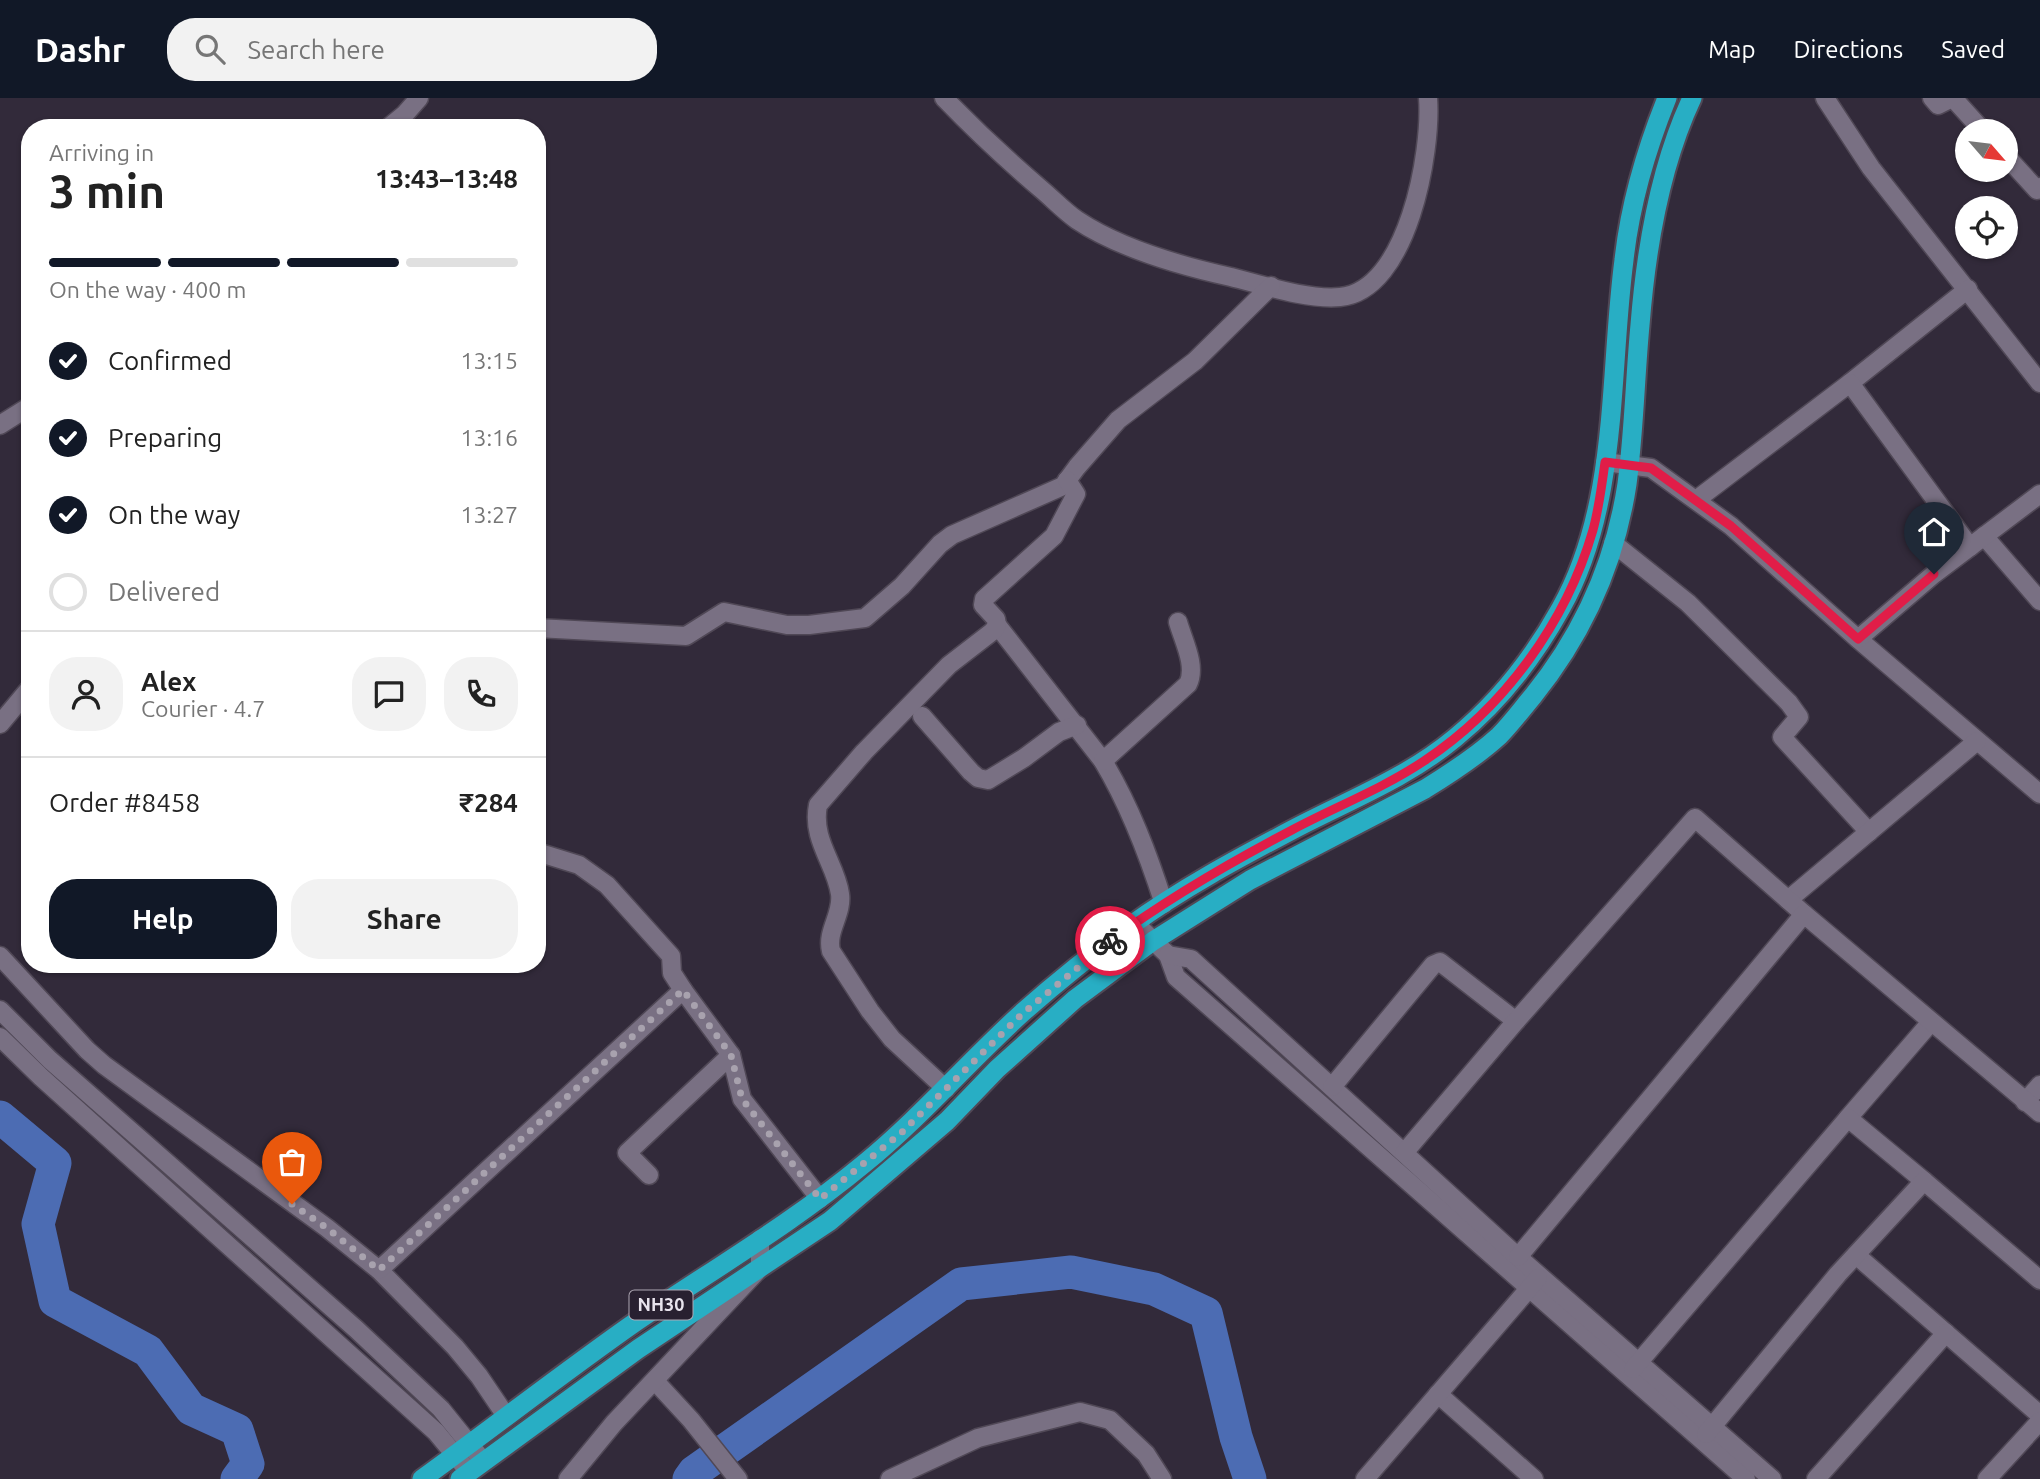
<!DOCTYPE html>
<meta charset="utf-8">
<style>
body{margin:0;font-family:Ubuntu,sans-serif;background:#f2f2f2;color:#222;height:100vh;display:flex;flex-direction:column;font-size:26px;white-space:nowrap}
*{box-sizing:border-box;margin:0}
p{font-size:23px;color:#767676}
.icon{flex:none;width:38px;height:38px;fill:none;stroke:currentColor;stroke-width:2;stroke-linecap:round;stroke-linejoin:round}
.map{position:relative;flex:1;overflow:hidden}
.sheet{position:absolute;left:21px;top:21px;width:525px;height:854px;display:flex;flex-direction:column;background:#fff;border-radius:28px;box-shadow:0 2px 5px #0004}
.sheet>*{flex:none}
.needle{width:46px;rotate:118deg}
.fabs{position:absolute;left:1955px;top:21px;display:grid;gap:14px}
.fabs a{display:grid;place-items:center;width:63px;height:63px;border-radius:50%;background:#fff;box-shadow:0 2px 5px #0004;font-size:35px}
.pin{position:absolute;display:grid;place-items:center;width:60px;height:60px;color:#fff;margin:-72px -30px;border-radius:50% 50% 50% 0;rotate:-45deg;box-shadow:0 0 7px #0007}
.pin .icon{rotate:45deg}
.courier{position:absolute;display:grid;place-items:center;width:70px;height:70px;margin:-35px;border:5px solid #e11d48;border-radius:50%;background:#fff;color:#222;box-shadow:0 2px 9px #0007}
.headline em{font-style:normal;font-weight:700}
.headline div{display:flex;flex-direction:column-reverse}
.headline{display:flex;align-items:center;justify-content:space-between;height:119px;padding:0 28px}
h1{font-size:46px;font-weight:700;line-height:52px}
.bar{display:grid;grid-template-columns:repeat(4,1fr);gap:10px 7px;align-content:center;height:84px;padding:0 28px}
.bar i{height:9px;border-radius:5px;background:#e0e0e0}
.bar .selected{background:#111827}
.bar p{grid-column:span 4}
.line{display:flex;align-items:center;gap:18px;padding:0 28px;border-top:2px solid #e0e0e0}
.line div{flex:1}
.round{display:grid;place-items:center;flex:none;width:74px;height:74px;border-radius:28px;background:#f2f2f2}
ol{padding:0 28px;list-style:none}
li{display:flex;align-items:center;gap:21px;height:77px}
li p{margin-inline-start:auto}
li .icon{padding:7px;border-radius:50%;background:#111827;color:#fff;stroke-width:4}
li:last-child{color:#767676}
li i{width:38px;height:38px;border:4px solid #e0e0e0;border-radius:50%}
.primary-button{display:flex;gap:14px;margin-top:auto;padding:14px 28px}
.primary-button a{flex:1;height:80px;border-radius:28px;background:#111827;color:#fff;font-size:28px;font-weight:700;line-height:80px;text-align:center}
.primary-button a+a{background:#f2f2f2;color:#222}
header{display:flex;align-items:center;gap:42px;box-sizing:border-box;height:98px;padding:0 35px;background:#111827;color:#fff}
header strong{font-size:33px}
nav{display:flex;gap:38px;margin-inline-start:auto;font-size:24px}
.search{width:490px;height:63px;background:#f2f2f2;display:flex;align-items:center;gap:18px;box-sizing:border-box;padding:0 24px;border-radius:28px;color:#767676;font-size:26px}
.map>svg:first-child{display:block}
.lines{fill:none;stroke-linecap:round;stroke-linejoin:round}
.river{stroke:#4c6cb3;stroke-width:33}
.minor-casing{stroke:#504856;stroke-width:21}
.tertiary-casing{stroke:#504856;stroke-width:21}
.trunk-casing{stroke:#504856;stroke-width:23}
.minor{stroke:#797083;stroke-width:18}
.tertiary{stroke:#797083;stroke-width:18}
.trunk{stroke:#28aec4;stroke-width:19}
.done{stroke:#a8a2ae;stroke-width:7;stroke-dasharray:0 12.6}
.route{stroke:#e11d48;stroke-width:9}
.labels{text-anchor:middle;stroke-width:5;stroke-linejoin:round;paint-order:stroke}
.shield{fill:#282030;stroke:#aea8b4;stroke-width:2}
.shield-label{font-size:18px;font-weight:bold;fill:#e8e3ed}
</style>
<header>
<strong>Dashr</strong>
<div class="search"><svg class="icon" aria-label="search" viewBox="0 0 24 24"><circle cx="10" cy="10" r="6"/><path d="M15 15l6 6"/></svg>Search here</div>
<nav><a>Map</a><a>Directions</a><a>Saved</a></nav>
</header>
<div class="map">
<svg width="2040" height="1381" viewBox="0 0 2040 1381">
<rect width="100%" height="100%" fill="#322a3a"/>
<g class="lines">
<g class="river">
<polyline points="0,1019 55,1065 38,1126 55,1203 148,1253 191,1311 237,1332 248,1366 237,1381"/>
<polyline points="689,1381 694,1374 961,1186 1071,1174 1154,1191 1206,1215 1236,1339 1250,1381"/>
</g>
<defs>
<g id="minor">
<path d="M944 0C975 32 1007 62 1041 91 1053 101 1064 113 1077 122 1119 150 1181 168 1231 179 1263 187 1307 202 1340 199 1408 193 1432 53 1428 0"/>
<polyline points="1825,0 1871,70 2040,285"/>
<polyline points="1932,0 1938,7 1952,0"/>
<polyline points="1953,0 1983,33"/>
<polyline points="388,30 405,16 419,0"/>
<polyline points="2006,58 2037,92 2040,89"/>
<polyline points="1850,285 1968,191"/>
<polyline points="0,327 30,308"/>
<polyline points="1605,364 1651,370 1731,428 1858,541 2040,696"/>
<polyline points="1696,402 1850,285 1970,449"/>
<polyline points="1984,438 2040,503"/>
<polyline points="1613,445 1688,505 1789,605 1799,619 1782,639 1869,734"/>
<path d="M997 527 1103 663C1130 708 1148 756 1164 806"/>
<polyline points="537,530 686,538 724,514 787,527 809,527 865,520 902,488 940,446 952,437 1063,388 1077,369 1118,322 1195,263 1271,188"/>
<polyline points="1858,541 1934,476 2040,396"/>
<polyline points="922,618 971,674 978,680 988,682 1024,660 1059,634 1077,627"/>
<polyline points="0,626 30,590"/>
<path d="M1103 663 1188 586C1197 568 1183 542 1178 524"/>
<polyline points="1788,802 1977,643"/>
<polyline points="1135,825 1168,857 1176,879 1746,1381"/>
<polyline points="1168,857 1191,861 1518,1159 1772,1381"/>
<polyline points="0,858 87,952 104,967 327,1130 379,1172 455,1249 479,1278 506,1318"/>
<polyline points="683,892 731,957 742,1001 820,1101"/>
<polyline points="0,912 50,962 356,1231 441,1311 483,1363"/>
<polyline points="0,939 41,979 436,1334 469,1374"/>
<polyline points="1332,989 1433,867 1440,864 1516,923"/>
<path d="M946 991 892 941 870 913 831 853C826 833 843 816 840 796 836 766 811 742 818 707L864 654 949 567 993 533 997 527 996 521 983 507 984 501 1054 438 1076 396 1067 382"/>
<polyline points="2025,1004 2040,987"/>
<polyline points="1848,1020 1931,924"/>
<polyline points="1404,1055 1516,923 1695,720 1804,816"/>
<polyline points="649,1077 627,1055 731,957"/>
<polyline points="1856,1157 2040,1317"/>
<polyline points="1518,1159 1804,816 2040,1015"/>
<polyline points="379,1172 683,892 672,875 671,858 607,787 579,767 537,754"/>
<polyline points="1633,1271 1848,1020 1924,1083"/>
<polyline points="655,1283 691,1322 738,1381"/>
<polyline points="1438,1296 1534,1381"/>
<polyline points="1706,1336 1838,1176 1924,1083 2040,1182"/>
<polyline points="890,1381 978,1340 1080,1314 1110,1322 1146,1356 1162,1381"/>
<polyline points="1365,1381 1538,1180"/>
<polyline points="1816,1381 1946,1235"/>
<polyline points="1987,1381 2040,1323"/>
</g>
<polyline id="tertiary" points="568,1381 614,1325 760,1170 760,1141"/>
<g id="trunk">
<path d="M422 1381C494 1329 564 1274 637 1223 714 1171 794 1124 865 1065 921 1019 968 964 1022 915 1057 884 1093 855 1130 828 1181 791 1237 761 1292 732 1347 703 1407 680 1455 640 1499 604 1534 559 1561 510 1619 407 1609 276 1624 162 1630 107 1646 52 1667 0"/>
<path d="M460 1381 638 1251 830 1123 947 1023 997 971 1075 901 1153 843 1250 782 1425 691C1451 675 1476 659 1499 638 1511 626 1522 611 1533 598 1583 536 1615 465 1627 386 1634 334 1635 280 1640 227 1646 151 1659 70 1692 0"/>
</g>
</defs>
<use href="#minor" class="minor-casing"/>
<use href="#tertiary" class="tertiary-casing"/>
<use href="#trunk" class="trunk-casing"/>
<use href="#minor" class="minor"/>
<use href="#tertiary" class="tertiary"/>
<use href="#trunk" class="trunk"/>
</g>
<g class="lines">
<polyline class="done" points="292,1106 327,1130 379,1172 683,892 731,957 742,1001 820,1101 901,1035 1022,916 1110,843"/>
<path class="route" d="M1110 843C1167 801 1229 765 1292 732 1335 709 1382 691 1424 663 1504 610 1566 525 1593 432 1599 410 1602 386 1605 364L1651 370 1731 428 1858 541 1934 476"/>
</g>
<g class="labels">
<rect class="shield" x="629.5" y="1192.5" width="63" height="29" rx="5"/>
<g class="shield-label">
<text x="661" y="1213">NH30</text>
</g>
</g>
</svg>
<div class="fabs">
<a><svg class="needle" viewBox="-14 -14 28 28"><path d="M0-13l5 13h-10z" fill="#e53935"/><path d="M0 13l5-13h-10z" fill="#767676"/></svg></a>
<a><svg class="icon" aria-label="locate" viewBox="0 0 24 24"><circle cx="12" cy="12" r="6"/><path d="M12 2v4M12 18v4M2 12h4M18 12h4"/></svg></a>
</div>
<div class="pin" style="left:292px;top:1106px;background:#ea580c"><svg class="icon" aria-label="bag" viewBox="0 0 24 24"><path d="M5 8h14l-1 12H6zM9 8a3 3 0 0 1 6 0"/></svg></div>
<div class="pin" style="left:1934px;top:476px;background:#1f2937"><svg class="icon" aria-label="home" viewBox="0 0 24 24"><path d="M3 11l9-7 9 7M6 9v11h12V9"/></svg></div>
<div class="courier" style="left:1110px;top:843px"><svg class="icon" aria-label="bike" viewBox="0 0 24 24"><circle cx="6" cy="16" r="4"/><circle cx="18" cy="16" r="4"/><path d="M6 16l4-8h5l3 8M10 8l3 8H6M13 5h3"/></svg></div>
<section class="sheet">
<div class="headline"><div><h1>3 min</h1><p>Arriving in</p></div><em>13:43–13:48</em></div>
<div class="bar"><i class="selected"></i><i class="selected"></i><i class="selected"></i><i></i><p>On the way · 400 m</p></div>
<ol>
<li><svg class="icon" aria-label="check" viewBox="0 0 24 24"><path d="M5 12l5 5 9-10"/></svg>Confirmed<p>13:15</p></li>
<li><svg class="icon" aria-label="check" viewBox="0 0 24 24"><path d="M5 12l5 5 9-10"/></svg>Preparing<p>13:16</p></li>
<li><svg class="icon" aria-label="check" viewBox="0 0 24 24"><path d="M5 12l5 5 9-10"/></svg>On the way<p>13:27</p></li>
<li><i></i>Delivered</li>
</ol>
<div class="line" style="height:126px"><a class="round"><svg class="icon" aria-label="person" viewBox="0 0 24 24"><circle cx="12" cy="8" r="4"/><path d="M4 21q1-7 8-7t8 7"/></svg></a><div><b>Alex</b><p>Courier · 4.7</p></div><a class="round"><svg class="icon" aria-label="chat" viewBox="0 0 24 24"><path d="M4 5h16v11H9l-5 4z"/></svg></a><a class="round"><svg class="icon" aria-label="phone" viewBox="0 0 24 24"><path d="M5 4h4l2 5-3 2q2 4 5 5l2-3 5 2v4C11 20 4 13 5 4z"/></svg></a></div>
<div class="line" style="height:91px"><div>Order #8458</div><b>₹284</b></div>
<div class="primary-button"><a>Help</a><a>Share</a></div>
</section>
</div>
